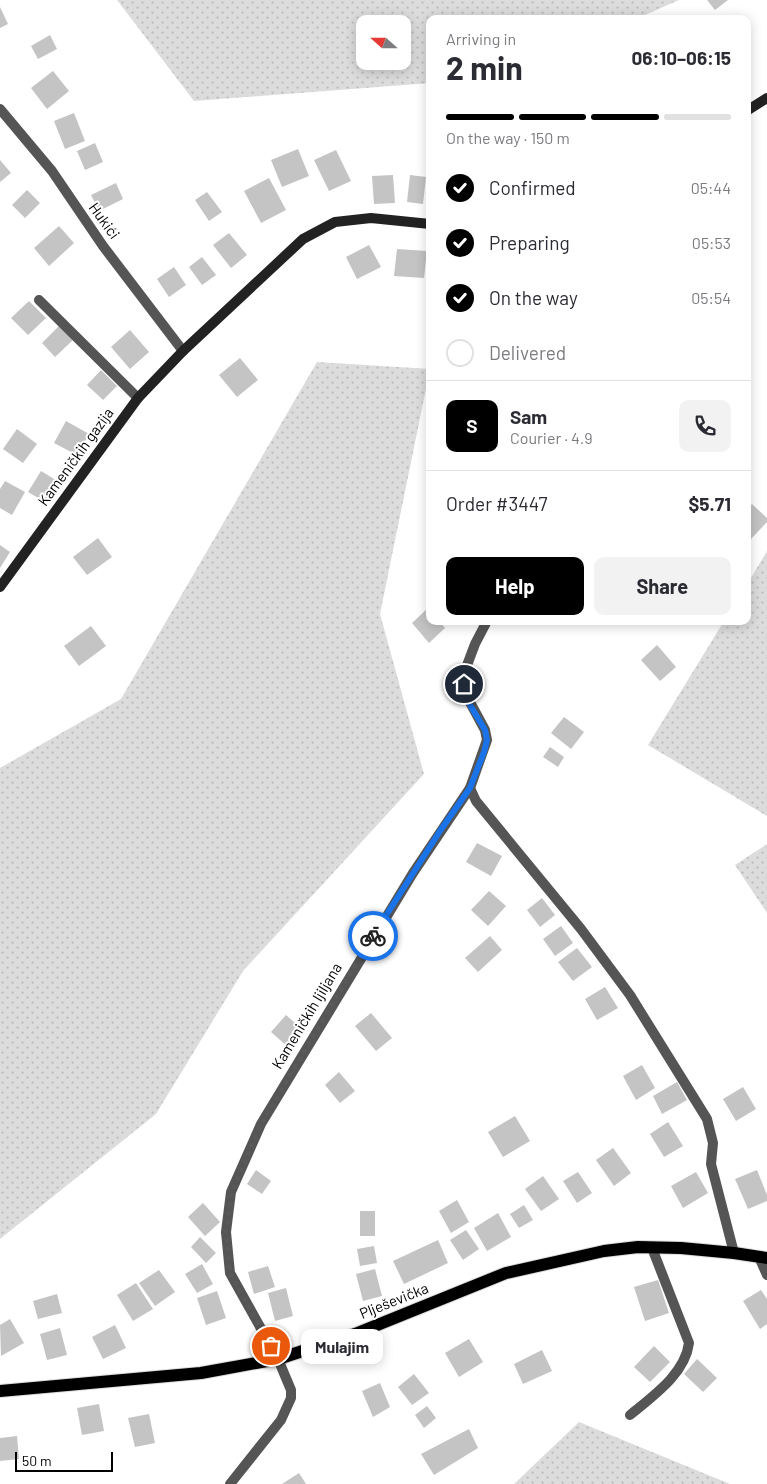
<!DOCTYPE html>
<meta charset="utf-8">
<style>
body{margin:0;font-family:Barlow,sans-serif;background:#f2f2f3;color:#2b2b33;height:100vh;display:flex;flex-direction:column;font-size:19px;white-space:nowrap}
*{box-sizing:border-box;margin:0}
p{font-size:16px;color:#7c7c81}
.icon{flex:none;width:28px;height:28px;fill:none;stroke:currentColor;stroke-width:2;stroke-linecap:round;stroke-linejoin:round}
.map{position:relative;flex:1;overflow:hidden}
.sheet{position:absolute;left:426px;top:15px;width:325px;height:610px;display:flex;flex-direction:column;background:#fff;border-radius:10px;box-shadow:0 2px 12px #0003}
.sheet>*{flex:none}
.needle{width:32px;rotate:291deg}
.fabs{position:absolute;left:356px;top:15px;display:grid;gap:10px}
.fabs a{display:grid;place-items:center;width:55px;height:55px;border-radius:10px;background:#fff;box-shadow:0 2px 12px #0003;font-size:25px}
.scale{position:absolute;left:15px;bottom:12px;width:98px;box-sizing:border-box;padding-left:5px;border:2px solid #000;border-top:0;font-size:14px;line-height:18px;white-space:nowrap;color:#000;-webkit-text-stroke:4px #fff;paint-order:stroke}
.pin{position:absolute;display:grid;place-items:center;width:42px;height:42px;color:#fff;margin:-21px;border:2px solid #fff;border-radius:50%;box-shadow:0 1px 5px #0007}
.courier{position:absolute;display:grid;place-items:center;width:50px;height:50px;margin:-25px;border:4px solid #1a73e8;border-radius:50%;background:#fff;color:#222;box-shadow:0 1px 6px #0007}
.bubble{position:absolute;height:35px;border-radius:10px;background:#fff;box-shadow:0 2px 12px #0003;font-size:16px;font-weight:700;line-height:35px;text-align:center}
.summary em{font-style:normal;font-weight:700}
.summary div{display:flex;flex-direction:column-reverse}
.summary{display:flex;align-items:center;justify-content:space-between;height:85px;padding:0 20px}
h1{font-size:32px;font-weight:700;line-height:38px}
.bar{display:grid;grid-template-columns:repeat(4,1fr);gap:8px 5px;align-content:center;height:60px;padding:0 20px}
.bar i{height:6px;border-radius:4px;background:#e1e1e2}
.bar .active{background:#000}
.bar p{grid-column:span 4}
.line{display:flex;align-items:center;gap:12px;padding:0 20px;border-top:1px solid #e1e1e2}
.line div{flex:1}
.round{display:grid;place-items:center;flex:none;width:52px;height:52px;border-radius:10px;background:#f2f2f3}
ol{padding:0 20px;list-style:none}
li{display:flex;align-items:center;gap:15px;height:55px}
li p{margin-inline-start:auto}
li .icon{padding:5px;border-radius:50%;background:#000;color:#fff;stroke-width:4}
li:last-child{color:#7c7c81}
li i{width:28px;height:28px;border:2px solid #e1e1e2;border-radius:50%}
.action{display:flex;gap:10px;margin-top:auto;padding:10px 20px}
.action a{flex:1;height:58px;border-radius:10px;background:#000;color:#fff;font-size:20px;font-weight:700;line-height:58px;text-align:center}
.action a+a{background:#f2f2f3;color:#2b2b33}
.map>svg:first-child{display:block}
.grass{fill:url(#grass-dots);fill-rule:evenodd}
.building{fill:#c4c4c4}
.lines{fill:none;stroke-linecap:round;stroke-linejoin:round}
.primary-casing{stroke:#dbdbdb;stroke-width:14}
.street{stroke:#555;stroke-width:10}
.secondary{stroke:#222;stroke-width:10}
.primary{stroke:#000;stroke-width:12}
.done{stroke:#595959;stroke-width:5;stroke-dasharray:0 9}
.route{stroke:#1a73e8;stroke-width:6}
.labels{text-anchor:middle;stroke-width:4;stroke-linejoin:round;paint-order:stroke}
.street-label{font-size:15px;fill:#000;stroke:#fff}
</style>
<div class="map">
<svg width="767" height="1484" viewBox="0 0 767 1484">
<defs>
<pattern id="grass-dots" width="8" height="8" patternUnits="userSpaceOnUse" patternTransform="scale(1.25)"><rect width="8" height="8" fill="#dcdcdc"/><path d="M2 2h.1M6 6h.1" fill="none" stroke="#bbb" stroke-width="1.8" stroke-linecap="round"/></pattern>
</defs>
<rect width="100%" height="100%" fill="#fff"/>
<g class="grass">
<path d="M117 0H679L636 19H430V83L194 101ZM365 24H402V61H365Z"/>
<polygon points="317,362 430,369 380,614 424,774 243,971 156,1114 0,1239 0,768 121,699"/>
<polygon points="767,551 767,816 648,745 724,621 748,621 748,583"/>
<polygon points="767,844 767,913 735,865"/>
<polygon points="579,1422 730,1484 514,1484"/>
</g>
<g class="building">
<polygon points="707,0 728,0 715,10"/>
<polygon points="0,7 8,24 0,28"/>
<polygon points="50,35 57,49 38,59 31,46"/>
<polygon points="53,71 69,91 47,109 31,88"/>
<polygon points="74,113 85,141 65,149 54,121"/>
<polygon points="95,143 103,162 85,170 77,151"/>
<polygon points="298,149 309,176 282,187 271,160"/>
<polygon points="336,150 351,181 329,191 314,160"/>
<polygon points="0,160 11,173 0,182"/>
<polygon points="393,175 395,203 374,204 372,176"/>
<polygon points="410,175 426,177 423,204 407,202"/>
<polygon points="269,178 286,210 261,223 244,191"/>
<polygon points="116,183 123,199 99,211 91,195"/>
<polygon points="27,190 40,203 25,218 12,205"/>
<polygon points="207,192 222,212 209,221 195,200"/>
<polygon points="59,226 74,243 49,266 34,248"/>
<polygon points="229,233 247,255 231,268 213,245"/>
<polygon points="369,245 381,267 357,279 346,257"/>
<polygon points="397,249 427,251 424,278 394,276"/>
<polygon points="202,257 216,275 202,285 189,267"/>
<polygon points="174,267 186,285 169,297 157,279"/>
<polygon points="29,301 46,318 28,335 11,318"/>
<polygon points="59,326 73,340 55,357 42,343"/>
<polygon points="130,330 149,352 130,369 111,347"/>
<polygon points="240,358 258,380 237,397 219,375"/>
<polygon points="101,370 117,386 103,400 87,385"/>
<polygon points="66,421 89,434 77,455 54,443"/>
<polygon points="17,429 37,444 23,463 3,449"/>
<polygon points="41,471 59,482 47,503 28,492"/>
<polygon points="5,481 25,492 12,515 0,508 0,489"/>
<polygon points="752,504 767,518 767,522 751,539 748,536 748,509"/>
<polygon points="98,538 112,557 87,575 73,557"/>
<polygon points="0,545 10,552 0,568"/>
<polygon points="428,608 430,621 439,621 445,628 429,643 412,623"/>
<polygon points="91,626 106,646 79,666 64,646"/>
<polygon points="657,645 676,667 660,681 641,660"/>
<polygon points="564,717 584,732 571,749 551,733"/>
<polygon points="550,747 564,757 558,767 543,757"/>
<polygon points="477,843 502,856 491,876 466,862"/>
<polygon points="489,891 506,906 488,926 471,910"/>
<polygon points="542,898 555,915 540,927 527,910"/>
<polygon points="561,926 573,943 555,956 543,939"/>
<polygon points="490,936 502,950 478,972 465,958"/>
<polygon points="577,948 592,967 573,981 558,962"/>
<polygon points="605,987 618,1008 597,1020 585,999"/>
<polygon points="371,1013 392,1038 376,1051 355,1026"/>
<polygon points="286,1015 303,1030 288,1047 271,1032"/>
<polygon points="642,1065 655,1088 636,1100 623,1076"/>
<polygon points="339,1072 355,1091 340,1103 325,1085"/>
<polygon points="677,1082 687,1100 662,1114 653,1096"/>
<polygon points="743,1087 756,1109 736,1121 723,1099"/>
<polygon points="515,1116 530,1141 503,1157 488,1132"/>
<polygon points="668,1122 683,1146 664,1157 650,1134"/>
<polygon points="613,1148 631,1173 614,1186 596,1160"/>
<polygon points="256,1170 271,1181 262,1194 247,1184"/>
<polygon points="757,1170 767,1195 767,1201 748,1209 735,1179"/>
<polygon points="578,1172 592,1193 577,1203 563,1181"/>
<polygon points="696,1172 708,1193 683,1208 671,1186"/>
<polygon points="543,1176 559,1199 541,1211 525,1189"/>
<polygon points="457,1200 469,1222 451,1233 439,1211"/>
<polygon points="203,1203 220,1222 205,1236 188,1217"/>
<polygon points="524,1205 533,1220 519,1228 510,1214"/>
<rect x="360" y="1211" width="15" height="25"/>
<polygon points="498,1213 511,1237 487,1251 474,1228"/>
<polygon points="466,1230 479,1249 463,1260 450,1240"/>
<polygon points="200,1237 216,1253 206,1263 191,1247"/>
<polygon points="438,1240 448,1263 404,1284 393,1261"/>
<polygon points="374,1246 377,1263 360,1266 357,1249"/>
<polygon points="202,1264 213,1284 197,1293 185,1274"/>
<polygon points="268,1266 275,1287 254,1294 248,1272"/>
<polygon points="375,1269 382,1296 363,1301 356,1274"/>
<polygon points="159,1270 175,1292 155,1306 139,1283"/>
<polygon points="658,1280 669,1313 645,1321 634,1287"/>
<polygon points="136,1283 153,1309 133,1321 117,1295"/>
<polygon points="286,1288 293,1316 275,1321 268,1293"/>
<polygon points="761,1290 767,1299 767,1324 760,1329 743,1301"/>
<polygon points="217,1291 226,1318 206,1325 197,1298"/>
<polygon points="57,1294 62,1313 38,1319 33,1301"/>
<polygon points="10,1319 24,1343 1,1356 0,1325"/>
<polygon points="115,1325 126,1348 103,1359 92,1337"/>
<polygon points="60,1328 67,1355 47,1360 40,1334"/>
<polygon points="469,1339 483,1362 459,1377 445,1353"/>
<polygon points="654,1346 670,1362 650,1382 634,1367"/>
<polygon points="542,1350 552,1371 523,1384 514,1364"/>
<polygon points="697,1359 717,1378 703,1392 684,1374"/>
<polygon points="414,1374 429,1393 412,1405 398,1387"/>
<polygon points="380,1383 390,1407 373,1417 362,1391"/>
<polygon points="99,1404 104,1431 82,1435 77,1408"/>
<polygon points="427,1406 436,1418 424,1428 415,1415"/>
<polygon points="149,1414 155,1443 135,1447 128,1418"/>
<polygon points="469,1429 478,1448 434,1475 421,1454"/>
<polygon points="17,1436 19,1459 0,1461 0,1438"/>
<polygon points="299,1473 306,1484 282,1484"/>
</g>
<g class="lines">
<defs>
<polyline id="primary" points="0,1391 201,1373 278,1359 355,1334 506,1273 604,1251 638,1247 681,1248 734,1253 767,1258"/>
</defs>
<use href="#primary" class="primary-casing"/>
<g class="street">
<polyline points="0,109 52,171 103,246 183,351"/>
<polyline points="39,300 138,398"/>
<polyline points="470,788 476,801 581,929 630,995 707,1119 713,1143 711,1164 734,1253"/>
<polyline points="759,1257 767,1275"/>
<path d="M630 1415C653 1396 685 1374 689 1343L652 1248"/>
<polyline points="230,1484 281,1420 291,1398 291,1390 278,1359 230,1273 226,1232 231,1192 261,1124 413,873 470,788 487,740 485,730 465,693 463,676 475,644 487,621"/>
</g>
<g class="secondary">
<polyline points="748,110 767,98"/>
<polyline points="0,587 138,398 183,351 303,239 335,222 371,218 430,224"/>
</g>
<use href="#primary" class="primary"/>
</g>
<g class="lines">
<polyline class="done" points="271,1346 230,1273 226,1232 232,1192 261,1124 373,936"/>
<polyline class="route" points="373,936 440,831 470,788 484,752 487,740 485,730 470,705 464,684"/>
</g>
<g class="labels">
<g class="street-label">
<text transform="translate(104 221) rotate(54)" y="5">Hukići</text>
<text transform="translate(76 457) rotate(-54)" y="5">Kameničkih gazija</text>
<text transform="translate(307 1016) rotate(-59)" y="5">Kameničkih ljiljana</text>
<text transform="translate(394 1301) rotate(-22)" y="5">Plješevička</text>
</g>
</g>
</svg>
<div class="fabs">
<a><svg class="needle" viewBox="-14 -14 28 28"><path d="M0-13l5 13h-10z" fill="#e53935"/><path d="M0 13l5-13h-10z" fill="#7c7c81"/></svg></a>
</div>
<div class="scale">50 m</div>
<div class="pin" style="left:271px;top:1346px;background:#ea580c"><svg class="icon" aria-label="bag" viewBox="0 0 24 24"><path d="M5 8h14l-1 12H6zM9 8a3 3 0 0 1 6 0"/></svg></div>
<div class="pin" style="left:464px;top:684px;background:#1f2937"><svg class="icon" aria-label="home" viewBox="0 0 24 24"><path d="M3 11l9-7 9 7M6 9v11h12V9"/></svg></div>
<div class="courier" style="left:373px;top:936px"><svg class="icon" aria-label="bike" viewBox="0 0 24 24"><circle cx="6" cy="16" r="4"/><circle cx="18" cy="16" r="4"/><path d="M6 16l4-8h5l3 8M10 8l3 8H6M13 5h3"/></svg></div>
<div class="bubble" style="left:301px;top:1329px;width:82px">Mulajim</div>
<section class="sheet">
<div class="summary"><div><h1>2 min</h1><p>Arriving in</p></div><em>06:10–06:15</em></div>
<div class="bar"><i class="active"></i><i class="active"></i><i class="active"></i><i></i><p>On the way · 150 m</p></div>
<ol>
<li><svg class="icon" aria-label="check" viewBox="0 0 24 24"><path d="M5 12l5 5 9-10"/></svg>Confirmed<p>05:44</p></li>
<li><svg class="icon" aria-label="check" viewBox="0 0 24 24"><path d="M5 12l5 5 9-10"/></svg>Preparing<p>05:53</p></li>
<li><svg class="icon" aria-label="check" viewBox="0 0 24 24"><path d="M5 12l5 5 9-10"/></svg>On the way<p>05:54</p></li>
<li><i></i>Delivered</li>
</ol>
<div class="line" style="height:90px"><b class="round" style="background:#000;color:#fff">S</b><div><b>Sam</b><p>Courier · 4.9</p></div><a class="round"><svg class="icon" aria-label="phone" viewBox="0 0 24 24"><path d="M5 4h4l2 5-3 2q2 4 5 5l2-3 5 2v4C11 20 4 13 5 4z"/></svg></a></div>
<div class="line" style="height:65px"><div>Order #3447</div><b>$5.71</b></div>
<div class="action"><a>Help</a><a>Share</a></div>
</section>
</div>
